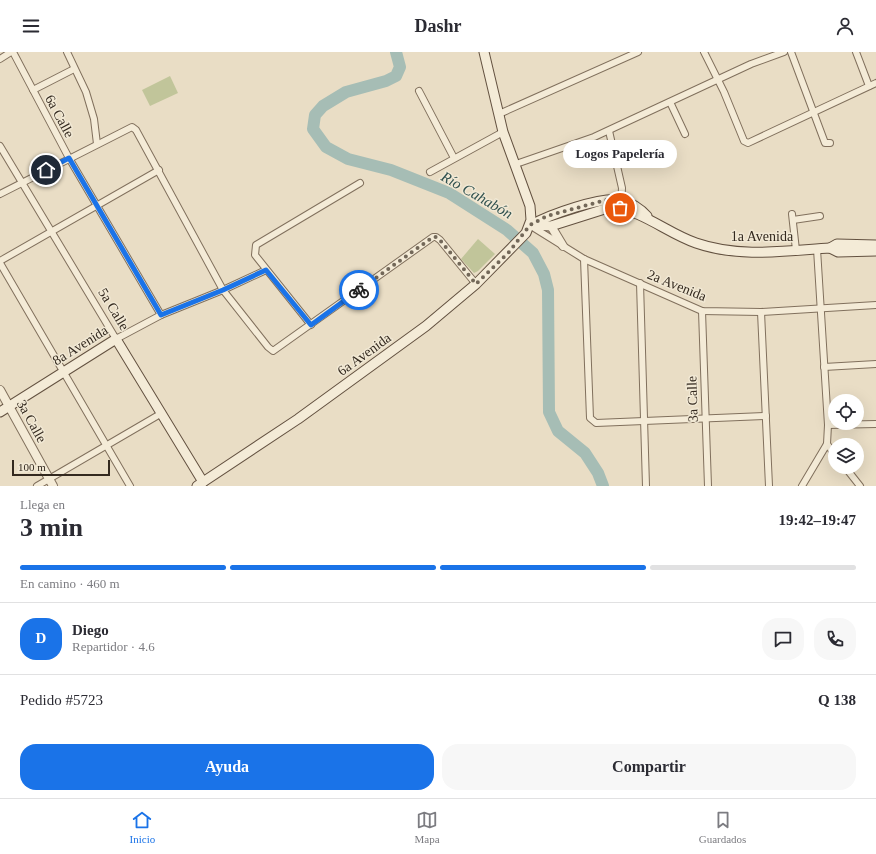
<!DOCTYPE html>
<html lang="es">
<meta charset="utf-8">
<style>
body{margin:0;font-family:Georgia,serif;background:#f7f7f7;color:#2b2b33;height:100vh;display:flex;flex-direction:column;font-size:15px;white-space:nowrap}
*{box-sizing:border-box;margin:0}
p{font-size:13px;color:#7c7c81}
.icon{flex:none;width:22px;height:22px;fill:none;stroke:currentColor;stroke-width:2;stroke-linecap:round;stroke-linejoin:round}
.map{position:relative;height:434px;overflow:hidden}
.panel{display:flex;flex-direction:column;background:#fff;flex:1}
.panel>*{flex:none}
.controls{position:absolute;left:828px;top:342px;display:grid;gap:8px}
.controls a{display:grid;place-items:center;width:36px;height:36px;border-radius:50%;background:#fff;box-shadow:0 4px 16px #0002;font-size:20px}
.scale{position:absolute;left:12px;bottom:10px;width:98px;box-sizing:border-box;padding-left:4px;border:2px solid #33291f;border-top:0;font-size:11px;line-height:14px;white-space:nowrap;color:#33291f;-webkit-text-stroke:3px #f1e8d4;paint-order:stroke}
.pin{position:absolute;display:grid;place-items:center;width:34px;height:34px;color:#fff;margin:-17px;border:2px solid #fff;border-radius:50%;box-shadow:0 1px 4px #0007}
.courier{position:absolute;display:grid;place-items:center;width:40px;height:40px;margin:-20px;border:3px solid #1a73e8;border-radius:50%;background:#fff;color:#222;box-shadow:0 1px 5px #0007}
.bubble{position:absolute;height:28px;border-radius:14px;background:#fff;box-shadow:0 4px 16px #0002;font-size:13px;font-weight:600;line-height:28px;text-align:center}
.headline em{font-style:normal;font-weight:600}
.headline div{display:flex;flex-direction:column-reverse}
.headline{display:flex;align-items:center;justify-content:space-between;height:68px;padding:0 20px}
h1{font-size:26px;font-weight:600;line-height:30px}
.bar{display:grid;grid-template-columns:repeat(4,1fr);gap:6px 4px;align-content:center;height:48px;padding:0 20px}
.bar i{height:5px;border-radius:3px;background:#e1e1e2}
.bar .current{background:#1a73e8}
.bar p{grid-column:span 4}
.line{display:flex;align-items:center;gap:10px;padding:0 20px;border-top:1px solid #e1e1e2}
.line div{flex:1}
.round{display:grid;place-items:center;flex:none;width:42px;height:42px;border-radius:16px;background:#f7f7f7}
.button{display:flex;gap:8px;margin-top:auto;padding:8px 20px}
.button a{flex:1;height:46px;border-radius:16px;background:#1a73e8;color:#fff;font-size:16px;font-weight:600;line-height:46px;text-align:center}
.button a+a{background:#f7f7f7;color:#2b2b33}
header{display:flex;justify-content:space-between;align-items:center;height:52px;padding:0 20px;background:#fff;font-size:18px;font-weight:600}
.dock{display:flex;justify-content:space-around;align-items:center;height:56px;border-top:1px solid #e1e1e2;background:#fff;font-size:11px;color:#7c7c81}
.dock a{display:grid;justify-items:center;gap:2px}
.dock .current{color:#1a73e8}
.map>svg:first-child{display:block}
.green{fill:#c1c59a}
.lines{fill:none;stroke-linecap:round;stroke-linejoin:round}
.river{stroke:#a6bdb5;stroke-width:12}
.minor-casing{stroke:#81705d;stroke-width:8}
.tertiary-casing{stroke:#81705d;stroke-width:10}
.secondary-casing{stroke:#635140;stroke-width:11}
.minor{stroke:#f4ebd7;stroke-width:6}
.tertiary{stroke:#f4ebd7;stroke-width:8}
.secondary{stroke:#f4ebd7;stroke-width:9}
.done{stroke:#736859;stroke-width:4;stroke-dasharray:0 7.2}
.route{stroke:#1a73e8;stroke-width:5}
.labels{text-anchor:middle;stroke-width:3;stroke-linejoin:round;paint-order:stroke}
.street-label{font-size:14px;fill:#33291f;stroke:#f1e8d4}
.water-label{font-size:15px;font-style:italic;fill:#30514f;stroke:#f1e8d4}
</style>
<header><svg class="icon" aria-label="menu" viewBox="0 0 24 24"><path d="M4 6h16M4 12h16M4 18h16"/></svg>Dashr<svg class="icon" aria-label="person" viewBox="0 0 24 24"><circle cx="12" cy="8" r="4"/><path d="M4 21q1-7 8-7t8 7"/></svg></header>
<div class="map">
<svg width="876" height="434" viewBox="0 0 876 434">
<rect width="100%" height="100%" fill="#e9ddc5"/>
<g class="green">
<polygon points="170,24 178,41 150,54 142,38"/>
<polygon points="478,187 495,202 478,219 474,221 461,207"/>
</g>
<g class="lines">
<polyline class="river" points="396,0 400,15 396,24 386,29 346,40 323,54 315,63 313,77 326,95 348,107 391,118 449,141 507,178 533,201 544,222 548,238 549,360 558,379 585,401 598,421 603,434"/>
<defs>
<g id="minor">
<polyline points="13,0 69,106 161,263"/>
<polyline points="67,0 86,40 94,67 97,92"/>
<polyline points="704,0 724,40 744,89 748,91 876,31"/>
<polyline points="791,0 825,91 830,91"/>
<polyline points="856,0 869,34"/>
<polyline points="0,7 11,0"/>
<polyline points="33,38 74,17"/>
<polyline points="419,39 454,106"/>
<polyline points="670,50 685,82"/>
<polyline points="499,62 638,0"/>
<polyline points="609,79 622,136 621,152"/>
<polyline points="0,94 116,287 161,263 223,238 266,218"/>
<polyline points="516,112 594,85 751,12 784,0"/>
<polyline points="430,120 503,80"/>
<polyline points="0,142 132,75 136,78 223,238 268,295 273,299 433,185 436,185 440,188 476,232"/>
<polyline points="792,162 796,198"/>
<polyline points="793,168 820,164"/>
<polyline points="531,174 584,207 702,259 761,260 876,253"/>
<polyline points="584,207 590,366 596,371 766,364"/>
<polyline points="0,209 159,118"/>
<polyline points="0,211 130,434"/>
<polyline points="640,231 646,434"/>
<polyline points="702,259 708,434"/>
<polyline points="761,260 769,434"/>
<polyline points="311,273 255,203 256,193 360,131"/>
<polyline points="824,315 876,312"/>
<polyline points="828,373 876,372"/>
<polyline points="827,392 835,403"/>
<polyline points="845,415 860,434"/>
<polyline points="37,434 162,361"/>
<polyline points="802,434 827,392 828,373 817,197"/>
</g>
<g id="tertiary">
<polyline points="551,174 563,194"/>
<polyline points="0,338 53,434"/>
</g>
<g id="secondary">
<path d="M530 173 551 174 611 155C642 158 667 181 696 191 739 206 785 199 830 196L838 200 876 199"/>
<path d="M531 173C549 163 601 144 621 148 630 150 641 157 647 164"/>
<polyline points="830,196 837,192 876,193"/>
<polyline points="0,360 116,287 203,430"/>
<polyline points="197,434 298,367 426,274 476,232 526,181 531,168 530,154 503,80 484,0"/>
</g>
</defs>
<use href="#minor" class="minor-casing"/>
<use href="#tertiary" class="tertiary-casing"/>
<use href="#secondary" class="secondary-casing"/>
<use href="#minor" class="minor"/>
<use href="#tertiary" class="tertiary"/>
<use href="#secondary" class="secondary"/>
</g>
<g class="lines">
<polyline class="done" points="359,238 433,185 436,185 440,188 476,232 509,200 530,173 547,164 610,147 622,148 620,156"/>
<polyline class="route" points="46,118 69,106 161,263 223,238 266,218 311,273 359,238"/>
</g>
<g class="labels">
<g class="street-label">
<text transform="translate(60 64) rotate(62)" y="5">6a Calle</text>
<text x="762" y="189">1a Avenida</text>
<text transform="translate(677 233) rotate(22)" y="5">2a Avenida</text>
<text transform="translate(114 257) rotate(59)" y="5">5a Calle</text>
<text transform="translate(80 293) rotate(-32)" y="5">8a Avenida</text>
<text transform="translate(364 302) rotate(-36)" y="5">6a Avenida</text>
<text transform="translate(692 347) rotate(-92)" y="5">3a Calle</text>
<text transform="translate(32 369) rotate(61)" y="5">3a Calle</text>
</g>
<g class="water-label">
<text transform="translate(477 143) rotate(30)" y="5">Río Cahabón</text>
</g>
</g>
</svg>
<div class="controls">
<a><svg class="icon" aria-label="locate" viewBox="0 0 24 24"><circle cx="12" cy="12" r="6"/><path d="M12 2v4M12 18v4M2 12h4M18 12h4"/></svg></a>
<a><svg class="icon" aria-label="layers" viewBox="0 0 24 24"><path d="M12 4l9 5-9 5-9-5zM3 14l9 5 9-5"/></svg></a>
</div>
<div class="scale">100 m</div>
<div class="pin" style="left:620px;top:156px;background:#ea580c"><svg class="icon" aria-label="bag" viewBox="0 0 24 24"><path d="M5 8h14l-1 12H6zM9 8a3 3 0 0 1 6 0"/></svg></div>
<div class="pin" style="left:46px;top:118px;background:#1f2937"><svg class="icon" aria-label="home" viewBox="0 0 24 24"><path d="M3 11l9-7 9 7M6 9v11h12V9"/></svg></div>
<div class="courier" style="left:359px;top:238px"><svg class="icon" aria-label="bike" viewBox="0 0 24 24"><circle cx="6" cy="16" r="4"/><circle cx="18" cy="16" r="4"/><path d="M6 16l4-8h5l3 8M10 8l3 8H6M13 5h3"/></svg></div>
<div class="bubble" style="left:563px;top:88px;width:114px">Logos Papelería</div>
</div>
<section class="panel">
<div class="headline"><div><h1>3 min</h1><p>Llega en</p></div><em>19:42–19:47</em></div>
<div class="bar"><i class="current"></i><i class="current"></i><i class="current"></i><i></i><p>En camino · 460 m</p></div>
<div class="line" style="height:72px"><b class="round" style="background:#1a73e8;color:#fff">D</b><div><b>Diego</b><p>Repartidor · 4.6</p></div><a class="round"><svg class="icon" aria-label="chat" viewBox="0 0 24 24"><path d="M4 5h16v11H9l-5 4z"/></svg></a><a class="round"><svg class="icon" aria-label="phone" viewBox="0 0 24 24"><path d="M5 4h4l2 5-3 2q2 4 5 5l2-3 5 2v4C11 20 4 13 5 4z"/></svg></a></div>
<div class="line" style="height:52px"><div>Pedido #5723</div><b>Q 138</b></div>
<div class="button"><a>Ayuda</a><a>Compartir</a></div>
</section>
<nav class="dock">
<a class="current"><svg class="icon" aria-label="home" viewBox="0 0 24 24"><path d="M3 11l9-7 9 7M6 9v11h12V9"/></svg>Inicio</a>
<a><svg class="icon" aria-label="map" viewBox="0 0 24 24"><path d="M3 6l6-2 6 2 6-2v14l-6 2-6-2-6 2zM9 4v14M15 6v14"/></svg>Mapa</a>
<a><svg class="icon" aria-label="saved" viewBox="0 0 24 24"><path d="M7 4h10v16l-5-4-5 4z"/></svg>Guardados</a>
</nav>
